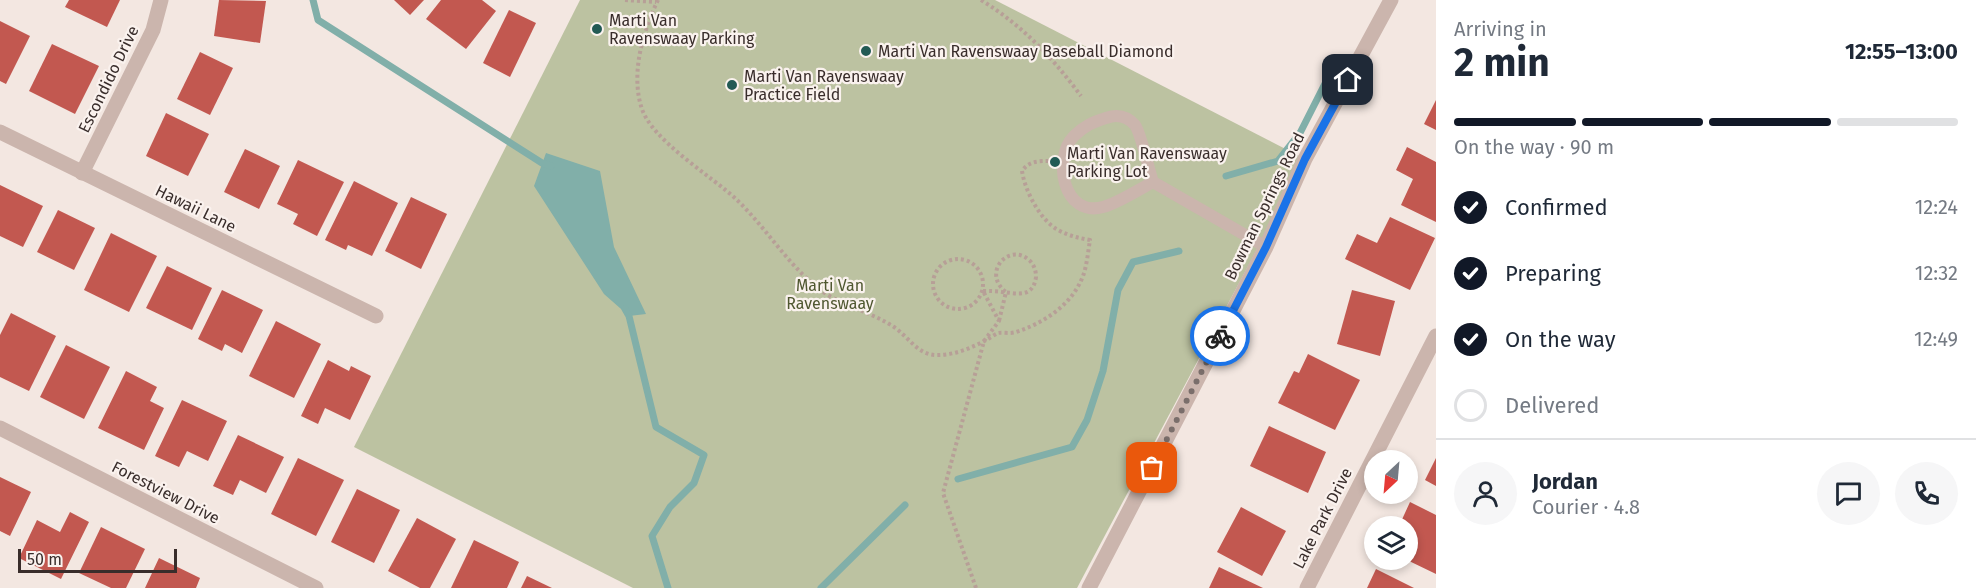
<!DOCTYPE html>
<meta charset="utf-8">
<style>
body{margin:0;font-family:"Fira Sans",sans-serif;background:#f6f6f7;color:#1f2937;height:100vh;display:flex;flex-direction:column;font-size:22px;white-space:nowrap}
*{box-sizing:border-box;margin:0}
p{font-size:20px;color:#747a83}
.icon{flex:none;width:33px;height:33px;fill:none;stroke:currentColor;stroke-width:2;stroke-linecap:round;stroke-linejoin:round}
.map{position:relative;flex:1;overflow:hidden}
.details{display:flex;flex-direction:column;background:#fff;width:540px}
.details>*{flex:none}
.needle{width:39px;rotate:206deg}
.fabs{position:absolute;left:1364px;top:450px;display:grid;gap:12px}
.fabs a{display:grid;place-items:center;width:54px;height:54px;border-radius:50%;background:#fff;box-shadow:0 3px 9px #0003;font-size:30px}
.scale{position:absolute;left:18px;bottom:15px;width:159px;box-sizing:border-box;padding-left:6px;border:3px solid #392d2b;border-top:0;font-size:16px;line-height:21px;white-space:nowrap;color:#392d2b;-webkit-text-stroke:4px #faf2ee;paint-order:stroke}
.pin{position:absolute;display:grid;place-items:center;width:51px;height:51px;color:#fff;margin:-26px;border-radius:12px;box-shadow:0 3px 9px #0006}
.courier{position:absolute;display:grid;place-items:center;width:60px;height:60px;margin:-30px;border:4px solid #1a73e8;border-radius:50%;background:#fff;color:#222;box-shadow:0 2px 8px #0007}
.headline em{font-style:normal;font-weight:700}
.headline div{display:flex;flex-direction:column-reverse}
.headline{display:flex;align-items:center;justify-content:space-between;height:102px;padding:0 18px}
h1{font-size:39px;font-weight:700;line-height:45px}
.bar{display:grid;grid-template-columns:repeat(4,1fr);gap:9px 6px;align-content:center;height:72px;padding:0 18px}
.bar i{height:8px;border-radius:4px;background:#e0e1e3}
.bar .active{background:#111827}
.bar p{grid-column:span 4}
.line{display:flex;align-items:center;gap:15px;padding:0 18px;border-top:2px solid #e0e1e3}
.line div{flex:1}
.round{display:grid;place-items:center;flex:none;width:63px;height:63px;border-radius:32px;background:#f6f6f7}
ol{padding:0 18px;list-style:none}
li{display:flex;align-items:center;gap:18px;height:66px}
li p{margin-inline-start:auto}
li .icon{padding:6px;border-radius:50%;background:#111827;color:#fff;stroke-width:4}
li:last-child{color:#747a83}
li i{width:33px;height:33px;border:3px solid #e0e1e3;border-radius:50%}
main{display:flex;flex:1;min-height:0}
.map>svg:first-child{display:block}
.green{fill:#bcc2a1}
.water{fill:#81afa9}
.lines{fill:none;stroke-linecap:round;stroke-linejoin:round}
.stream{stroke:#81afa9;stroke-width:7}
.building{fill:#c25850}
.path{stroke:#b79f97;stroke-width:4;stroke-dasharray:3 3;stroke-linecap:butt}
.service{stroke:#cbb5ad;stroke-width:12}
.minor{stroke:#cbb5ad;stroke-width:15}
.tertiary{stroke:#cbb5ad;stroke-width:15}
.done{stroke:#7a6e6b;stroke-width:6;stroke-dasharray:0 10.8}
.route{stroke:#1a73e8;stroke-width:8}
.poi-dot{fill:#225a54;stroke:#faf2ee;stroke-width:2}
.labels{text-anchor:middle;stroke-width:4.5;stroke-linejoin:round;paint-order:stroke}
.poi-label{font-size:16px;fill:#392d2b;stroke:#faf2ee;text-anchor:start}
.street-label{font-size:16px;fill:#392d2b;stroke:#faf2ee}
.park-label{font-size:16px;fill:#4f5730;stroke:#faf2ee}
</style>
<main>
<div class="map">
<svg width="1436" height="588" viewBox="0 0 1436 588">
<rect width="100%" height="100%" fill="#f3e7e1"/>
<polygon class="green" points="580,0 995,0 1305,159 1077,588 633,588 354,447"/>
<polygon class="water" points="546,153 600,171 614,247 646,314 629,316 604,294 534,186"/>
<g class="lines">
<g class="stream">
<polyline points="313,0 318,20 542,163 551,166"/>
<polyline points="1226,176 1278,161 1300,133 1338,58"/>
<polyline points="625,309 629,316 656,427 704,455 694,483 670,507 652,536 668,588"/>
<polyline points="958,479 1072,447 1087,420 1103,371 1118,290 1133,262 1179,251"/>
<polyline points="821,588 905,505"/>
</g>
</g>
<g class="building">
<polygon points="69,0 120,0 107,27 65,7"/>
<polygon points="219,0 266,1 260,43 214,36"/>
<polygon points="394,0 424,0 410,15"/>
<polygon points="441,0 482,0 496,11 466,49 426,19"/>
<polygon points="509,10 536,23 510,77 483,63"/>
<polygon points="0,21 30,36 6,84 0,81"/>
<polygon points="52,44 99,66 75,114 29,91"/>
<polygon points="200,52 233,68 210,115 177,99"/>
<polygon points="1436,100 1436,130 1424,124"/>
<polygon points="166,113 209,134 188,176 146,156"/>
<polygon points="1407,147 1436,162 1436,222 1401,205 1413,179 1396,170"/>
<polygon points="245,149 280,166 259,209 224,192"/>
<polygon points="298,160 344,182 317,236 293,224 298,214 277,204"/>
<polygon points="354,181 398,203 372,256 348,245 346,250 325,240"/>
<polygon points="0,185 43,206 23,247 0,236"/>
<polygon points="411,197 447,214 421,269 385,251"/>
<polygon points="58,210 95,228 74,270 37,252"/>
<polygon points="1390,217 1435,238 1410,290 1345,259 1357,234 1377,243"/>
<polygon points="111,233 157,256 129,312 84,290"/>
<polygon points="167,266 212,288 192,330 146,308"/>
<polygon points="222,290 263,310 242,353 225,344 222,351 198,339"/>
<polygon points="1352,290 1395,301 1380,356 1337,344"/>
<polygon points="11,313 56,336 29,391 0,377 0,335"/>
<polygon points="276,321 321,344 294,398 249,376"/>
<polygon points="66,345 110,367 84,419 40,397"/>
<polygon points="1308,354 1360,380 1335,430 1278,403 1294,371 1299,373"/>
<polygon points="328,360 349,371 351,366 371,376 350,420 325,408 318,424 301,416"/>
<polygon points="126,371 157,387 150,401 164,408 144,450 98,428"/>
<polygon points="182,400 227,421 208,461 187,451 179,467 155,456"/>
<polygon points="1269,426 1326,452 1308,493 1250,466"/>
<polygon points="238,435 284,457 266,493 240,480 233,495 213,486"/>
<polygon points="298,458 344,480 316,536 271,514"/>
<polygon points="1436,458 1436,486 1425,480"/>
<polygon points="0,477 31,492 10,536 0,531"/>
<polygon points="357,489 400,510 374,563 331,542"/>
<polygon points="1410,502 1436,515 1436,574 1407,560 1407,526 1399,526"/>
<polygon points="1241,507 1286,531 1262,576 1217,552"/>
<polygon points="70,512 89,522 61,579 19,558 37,520 60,532"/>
<polygon points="417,518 456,539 430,588 420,588 388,571"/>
<polygon points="101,527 145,549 126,588 111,588 79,573"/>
<polygon points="474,540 519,562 507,588 451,588"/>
<polygon points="159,558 200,578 196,588 145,588"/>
<polygon points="1219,567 1263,588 1209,588"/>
<polygon points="1376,569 1414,588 1367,588"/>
<polygon points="527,576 552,588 521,588"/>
</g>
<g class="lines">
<g class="path">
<polyline points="625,0 656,2"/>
<path d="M658 0C643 31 631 72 641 106 650 140 712 176 737 200 765 227 785 260 814 285 837 305 868 310 894 327 909 337 918 356 938 355 954 355 972 348 986 340 990 338 994 335 998 333 1003 332 1010 334 1016 332 1044 323 1072 305 1083 276 1087 265 1088 252 1090 240 1079 238 1069 236 1058 230 1040 220 1025 191 1022 171 1029 161 1038 161 1050 161"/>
<path d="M981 0C1023 26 1052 57 1081 96"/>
<circle cx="958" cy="284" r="25"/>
<path d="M983 291C990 291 996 291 1002 292 1016 293 1033 299 1036 277 1036 271 1034 264 1029 260 1009 242 981 273 1006 292L999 321"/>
<polyline points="976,588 943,493 984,341 999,321 983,291"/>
</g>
<path class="service" d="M1153 182C1138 190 1118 203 1103 207 1063 218 1052 158 1074 136 1084 126 1093 122 1106 118 1117 114 1127 116 1135 125 1141 133 1149 171 1153 182L1266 247"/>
<g class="minor">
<polyline points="0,132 376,316"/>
<polyline points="82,173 153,30 161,0"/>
<polyline points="0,428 316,588"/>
<polyline points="1307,588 1436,336"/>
</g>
<polyline class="tertiary" points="1089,588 1266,247 1305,159 1391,0"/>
</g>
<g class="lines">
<polyline class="done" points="1152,468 1220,336"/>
<polyline class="route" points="1220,336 1266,247 1305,159 1348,80"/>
</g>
<g class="poi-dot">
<circle cx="597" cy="29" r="6"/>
<circle cx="866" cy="51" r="6"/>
<circle cx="732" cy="85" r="6"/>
<circle cx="1055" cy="162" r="6"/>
</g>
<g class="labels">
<g class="poi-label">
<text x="609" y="26">Marti Van<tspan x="609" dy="18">Ravenswaay Parking</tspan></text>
<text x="878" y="57">Marti Van Ravenswaay Baseball Diamond</text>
<text x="744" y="82">Marti Van Ravenswaay<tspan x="744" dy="18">Practice Field</tspan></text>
<text x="1067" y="159">Marti Van Ravenswaay<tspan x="1067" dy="18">Parking Lot</tspan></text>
</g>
<g class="street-label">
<text transform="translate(108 79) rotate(-64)" y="6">Escondido Drive</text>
<text transform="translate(1264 206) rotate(-64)" y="6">Bowman Springs Road</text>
<text transform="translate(196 208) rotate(26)" y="6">Hawaii Lane</text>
<text transform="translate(166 492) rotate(27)" y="6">Forestview Drive</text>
<text transform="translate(1322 518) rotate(-63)" y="6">Lake Park Drive</text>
</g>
<g class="park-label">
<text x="830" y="291">Marti Van<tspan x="830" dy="18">Ravenswaay</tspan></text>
</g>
</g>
</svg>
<div class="fabs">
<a><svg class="needle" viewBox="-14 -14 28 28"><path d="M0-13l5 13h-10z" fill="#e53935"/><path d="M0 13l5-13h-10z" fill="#747a83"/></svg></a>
<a><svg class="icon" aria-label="layers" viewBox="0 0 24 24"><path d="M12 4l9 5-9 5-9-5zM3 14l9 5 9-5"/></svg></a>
</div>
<div class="scale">50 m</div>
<div class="pin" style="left:1152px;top:468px;background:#ea580c"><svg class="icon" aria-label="bag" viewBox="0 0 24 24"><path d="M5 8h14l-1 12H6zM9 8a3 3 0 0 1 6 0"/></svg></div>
<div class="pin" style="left:1348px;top:80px;background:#1f2937"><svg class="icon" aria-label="home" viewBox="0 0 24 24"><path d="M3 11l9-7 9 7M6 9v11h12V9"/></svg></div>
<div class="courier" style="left:1220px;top:336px"><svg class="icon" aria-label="bike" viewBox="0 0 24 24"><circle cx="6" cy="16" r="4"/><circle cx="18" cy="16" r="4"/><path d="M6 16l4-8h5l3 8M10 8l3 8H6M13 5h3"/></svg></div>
</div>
<section class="details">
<div class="headline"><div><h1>2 min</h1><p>Arriving in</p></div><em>12:55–13:00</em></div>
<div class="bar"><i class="active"></i><i class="active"></i><i class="active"></i><i></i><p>On the way · 90 m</p></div>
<ol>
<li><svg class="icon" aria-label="check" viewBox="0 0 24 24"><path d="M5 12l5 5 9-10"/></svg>Confirmed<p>12:24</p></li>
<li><svg class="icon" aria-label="check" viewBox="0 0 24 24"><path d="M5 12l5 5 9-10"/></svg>Preparing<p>12:32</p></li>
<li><svg class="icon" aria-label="check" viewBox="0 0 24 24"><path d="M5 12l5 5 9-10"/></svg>On the way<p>12:49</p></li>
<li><i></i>Delivered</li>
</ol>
<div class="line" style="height:108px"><a class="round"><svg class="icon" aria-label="person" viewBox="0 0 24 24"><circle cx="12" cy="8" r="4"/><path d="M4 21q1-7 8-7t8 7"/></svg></a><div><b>Jordan</b><p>Courier · 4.8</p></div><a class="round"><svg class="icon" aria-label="chat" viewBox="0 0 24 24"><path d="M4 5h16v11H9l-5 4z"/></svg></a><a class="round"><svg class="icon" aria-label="phone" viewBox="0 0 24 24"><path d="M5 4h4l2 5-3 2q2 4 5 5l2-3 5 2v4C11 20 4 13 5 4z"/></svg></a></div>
</section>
</main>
